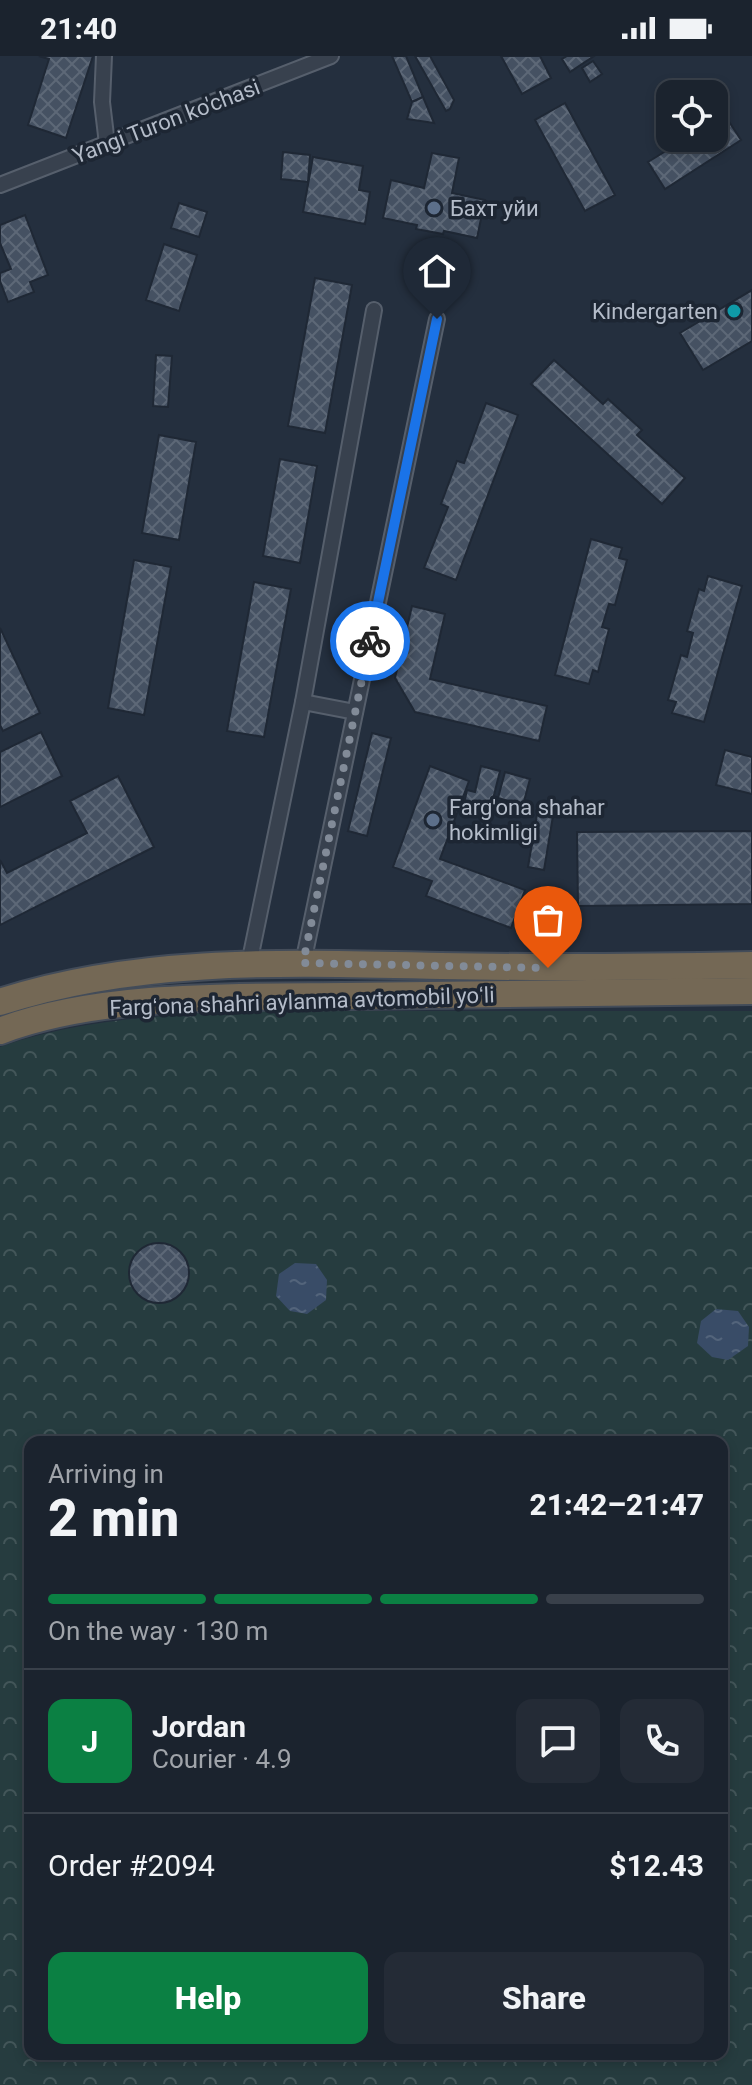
<!DOCTYPE html>
<meta charset="utf-8">
<style>
body{margin:0;font-family:Roboto,sans-serif;background:#242b36;color:#f1f3f6;height:100vh;display:flex;flex-direction:column;font-size:30px;white-space:nowrap}
*{box-sizing:border-box;margin:0}
p{font-size:26px;color:#a0a4aa}
.icon{flex:none;width:44px;height:44px;fill:none;stroke:currentColor;stroke-width:2;stroke-linecap:round;stroke-linejoin:round}
.map{position:relative;flex:1;overflow:hidden}
.drawer{position:absolute;left:24px;top:1380px;width:704px;height:624px;display:flex;flex-direction:column;background:#1b232e;border-radius:16px;box-shadow:0 4px 12px #0003,0 0 0 2px #39404a}
.drawer>*{flex:none}
.tools{position:absolute;left:656px;top:24px;display:grid;gap:16px}
.tools a{display:grid;place-items:center;width:72px;height:72px;border-radius:16px;background:#1b232e;box-shadow:0 4px 12px #0003,0 0 0 2px #39404a;font-size:40px}
.pin{position:absolute;display:grid;place-items:center;width:68px;height:68px;color:#fff;margin:-82px -34px;border-radius:50% 50% 50% 0;rotate:-45deg;box-shadow:0 0 8px #0007}
.pin .icon{rotate:45deg}
.courier{position:absolute;display:grid;place-items:center;width:80px;height:80px;margin:-40px;border:6px solid #1a73e8;border-radius:50%;background:#fff;color:#222;box-shadow:0 2px 10px #0007}
.head em{font-style:normal;font-weight:800}
.head div{display:flex;flex-direction:column-reverse}
.head{display:flex;align-items:center;justify-content:space-between;height:136px;padding:0 24px}
h1{font-size:52px;font-weight:800;line-height:60px}
.bar{display:grid;grid-template-columns:repeat(4,1fr);gap:12px 8px;align-content:center;height:96px;padding:0 24px}
.bar i{height:10px;border-radius:6px;background:#39404a}
.bar .on{background:#0b8043}
.bar p{grid-column:span 4}
.line{display:flex;align-items:center;gap:20px;padding:0 24px;border-top:2px solid #39404a}
.line div{flex:1}
.round{display:grid;place-items:center;flex:none;width:84px;height:84px;border-radius:16px;background:#242b36}
.button{display:flex;gap:16px;margin-top:auto;padding:16px 24px}
.button a{flex:1;height:92px;border-radius:16px;background:#0b8043;color:#fff;font-size:32px;font-weight:800;line-height:92px;text-align:center}
.button a+a{background:#242b36;color:#f1f3f6}
.status{display:flex;justify-content:space-between;align-items:center;height:56px;padding:0 40px;background:#1b232e;direction:ltr}
.status svg{height:22px;fill:currentColor}
.map>svg:first-child{display:block}
.park{fill:url(#park-crowns);fill-rule:evenodd}
.water{fill:url(#water-ripples)}
.building{fill:url(#building-cross-hatch);stroke:#1f2835;stroke-width:2}
.lines{fill:none;stroke-linecap:round;stroke-linejoin:round}
.street-casing{stroke:#565f6c;stroke-width:18}
.highway-casing{stroke:#434c59;stroke-width:30}
.street{stroke:#38414e;stroke-width:14}
.highway{stroke:#746855;stroke-width:26}
.done{stroke:#828b98;stroke-width:8;stroke-dasharray:0 14.4}
.route{stroke:#1a73e8;stroke-width:10}
.service-dot{fill:#5c6f8a;stroke:#1d2633;stroke-width:3}
.culture-dot{fill:#0f9aa8;stroke:#1d2633;stroke-width:3}
.labels{text-anchor:middle;stroke-width:7;stroke-linejoin:round;paint-order:stroke}
.street-label{font-size:22px;fill:#b4bcc9;stroke:#1d2633}
.poi-label{font-size:22px;fill:#b4bcc9;stroke:#1d2633;text-anchor:start}
</style>
<div class="status"><b>21:40</b><svg viewBox="0 0 49 12"><path d="M0 12V9h3v3zM5 12V6h3v6zM10 12V3h3v9zM15 12V0h3v12zM26 1h20v11H26zM47 4h2v5h-2z"/></svg></div>
<div class="map">
<svg width="752" height="2029" viewBox="0 0 752 2029">
<defs>
<pattern id="park-crowns" width="20" height="18" patternUnits="userSpaceOnUse" patternTransform="scale(2)"><rect width="20" height="18" fill="#263c3f"/><path d="M2 6a3 3 0 1 1 6 0M12 15a3 3 0 1 1 6 0" fill="none" stroke="#435659"/></pattern>
<pattern id="water-ripples" width="26" height="14" patternUnits="userSpaceOnUse" patternTransform="scale(2)"><rect width="26" height="14" fill="#394c67"/><path d="M2 4q2-2 4 0t4 0M15 11q2-2 4 0t4 0" fill="none" stroke="#53647b"/></pattern>
<pattern id="building-cross-hatch" width="8" height="8" patternUnits="userSpaceOnUse" patternTransform="scale(2)"><rect width="8" height="8" fill="#455162"/><path d="M0 0l8 8M0 8l8-8" fill="none" stroke="#5d6877"/></pattern>
</defs>
<rect width="100%" height="100%" fill="#242f3e"/>
<path class="park" d="M231 955H752V2029H0V991C75 964 152 961 231 955ZM30 1386H722V1998H30Z"/>
<g class="water">
<polygon points="295,1207 316,1208 327,1224 326,1244 307,1258 290,1255 276,1240 279,1218"/>
<polygon points="716,1253 738,1255 749,1271 748,1290 728,1304 712,1301 697,1287 701,1265"/>
</g>
<g class="building">
<polygon points="39,0 93,0 66,82 28,69 49,3"/>
<polygon points="392,0 406,0 423,41 412,46"/>
<polygon points="415,0 430,0 454,44 450,53 446,55"/>
<polygon points="501,0 540,0 551,22 522,38"/>
<polygon points="567,0 594,0 570,16 562,3"/>
<polygon points="593,5 602,18 590,26 582,12"/>
<polygon points="423,41 434,67 407,63 412,46"/>
<polygon points="565,47 615,139 585,155 535,64"/>
<polygon points="724,58 741,84 665,133 648,106 687,82 714,82 714,65"/>
<polygon points="283,96 310,99 308,126 281,123"/>
<polygon points="432,97 459,102 452,137 485,144 477,182 444,175 443,178 416,173 417,169 383,162 391,124 424,132"/>
<polygon points="313,101 363,110 359,134 370,136 365,168 303,156"/>
<polygon points="179,147 207,156 199,181 171,172"/>
<polygon points="25,159 48,219 30,226 34,236 8,246 0,225 0,217 11,213 0,187 0,169"/>
<polygon points="164,188 197,199 179,255 146,244"/>
<polygon points="315,222 352,229 325,377 288,370"/>
<polygon points="752,234 752,285 703,314 680,277"/>
<polygon points="156,299 172,300 168,351 153,350"/>
<polygon points="554,304 603,348 608,343 642,374 637,379 685,422 662,448 531,328"/>
<polygon points="486,347 518,359 456,524 424,512 448,451 441,448 457,405 464,407"/>
<polygon points="159,379 196,386 179,484 142,477"/>
<polygon points="280,403 317,410 300,507 263,500"/>
<polygon points="591,483 622,492 619,502 627,504 615,549 609,548 602,571 609,573 598,616 593,614 589,628 555,619"/>
<polygon points="134,504 171,511 144,659 108,652"/>
<polygon points="708,520 742,530 704,666 672,657 676,646 668,644 681,599 687,601 693,577 687,575 699,533 704,535"/>
<polygon points="254,526 291,533 264,681 227,675"/>
<polygon points="412,550 445,558 430,623 547,650 539,685 415,656 395,622"/>
<polygon points="0,572 40,657 3,675 0,669"/>
<polygon points="41,676 62,720 0,751 0,696"/>
<polygon points="372,677 391,682 367,780 348,775"/>
<polygon points="725,694 752,701 752,738 716,729"/>
<polygon points="430,710 469,725 440,803 525,834 511,872 426,840 432,825 393,811"/>
<polygon points="481,710 500,715 489,759 463,752 467,734 475,736"/>
<polygon points="505,716 530,723 523,749 498,742"/>
<polygon points="118,720 154,791 0,869 0,804 7,817 87,777 70,745"/>
<polygon points="537,758 553,760 544,814 528,811"/>
<polygon points="752,775 752,848 578,850 577,776"/>
<circle cx="159" cy="1217" r="30"/>
</g>
<g class="lines">
<defs>
<g id="street">
<polyline points="104,0 102,46 107,88"/>
<polyline points="0,129 331,0"/>
<polyline points="303,646 355,656"/>
<polyline points="303,907 437,263"/>
<polyline points="249,908 303,646 374,254"/>
</g>
<g id="highway">
<path d="M0 946C141 900 295 907 441 910 545 912 648 911 752 909"/>
<path d="M0 975C99 937 238 941 344 940 480 938 616 937 752 935"/>
</g>
</defs>
<use href="#street" class="street-casing"/>
<use href="#highway" class="highway-casing"/>
<use href="#street" class="street"/>
<use href="#highway" class="highway"/>
</g>
<g class="lines">
<polyline class="done" points="370,585 303,907 548,912"/>
<polyline class="route" points="370,585 437,263"/>
</g>
<g class="service-dot">
<circle cx="434" cy="152" r="8"/>
<circle cx="433" cy="764" r="8"/>
</g>
<circle class="culture-dot" cx="734" cy="255" r="8"/>
<g class="labels">
<g class="street-label">
<text transform="translate(166 65) rotate(-21)" y="8">Yangi Turon ko'chasi</text>
<text transform="translate(302 945) rotate(-2)" y="8">Fargʻona shahri aylanma avtomobil yoʻli</text>
</g>
<g class="poi-label">
<text x="450" y="160">Бахт уйи</text>
<text x="718" y="263" text-anchor="end">Kindergarten</text>
<text x="449" y="759">Farg'ona shahar<tspan x="449" dy="25">hokimligi</tspan></text>
</g>
</g>
</svg>
<div class="tools">
<a><svg class="icon" aria-label="locate" viewBox="0 0 24 24"><circle cx="12" cy="12" r="6"/><path d="M12 2v4M12 18v4M2 12h4M18 12h4"/></svg></a>
</div>
<div class="pin" style="left:548px;top:912px;background:#ea580c"><svg class="icon" aria-label="bag" viewBox="0 0 24 24"><path d="M5 8h14l-1 12H6zM9 8a3 3 0 0 1 6 0"/></svg></div>
<div class="pin" style="left:437px;top:263px;background:#1f2937"><svg class="icon" aria-label="home" viewBox="0 0 24 24"><path d="M3 11l9-7 9 7M6 9v11h12V9"/></svg></div>
<div class="courier" style="left:370px;top:585px"><svg class="icon" aria-label="bike" viewBox="0 0 24 24"><circle cx="6" cy="16" r="4"/><circle cx="18" cy="16" r="4"/><path d="M6 16l4-8h5l3 8M10 8l3 8H6M13 5h3"/></svg></div>
<section class="drawer">
<div class="head"><div><h1>2 min</h1><p>Arriving in</p></div><em>21:42–21:47</em></div>
<div class="bar"><i class="on"></i><i class="on"></i><i class="on"></i><i></i><p>On the way · 130 m</p></div>
<div class="line" style="height:144px"><b class="round" style="background:#0b8043;color:#fff">J</b><div><b>Jordan</b><p>Courier · 4.9</p></div><a class="round"><svg class="icon" aria-label="chat" viewBox="0 0 24 24"><path d="M4 5h16v11H9l-5 4z"/></svg></a><a class="round"><svg class="icon" aria-label="phone" viewBox="0 0 24 24"><path d="M5 4h4l2 5-3 2q2 4 5 5l2-3 5 2v4C11 20 4 13 5 4z"/></svg></a></div>
<div class="line" style="height:104px"><div>Order #2094</div><b>$12.43</b></div>
<div class="button"><a>Help</a><a>Share</a></div>
</section>
</div>
